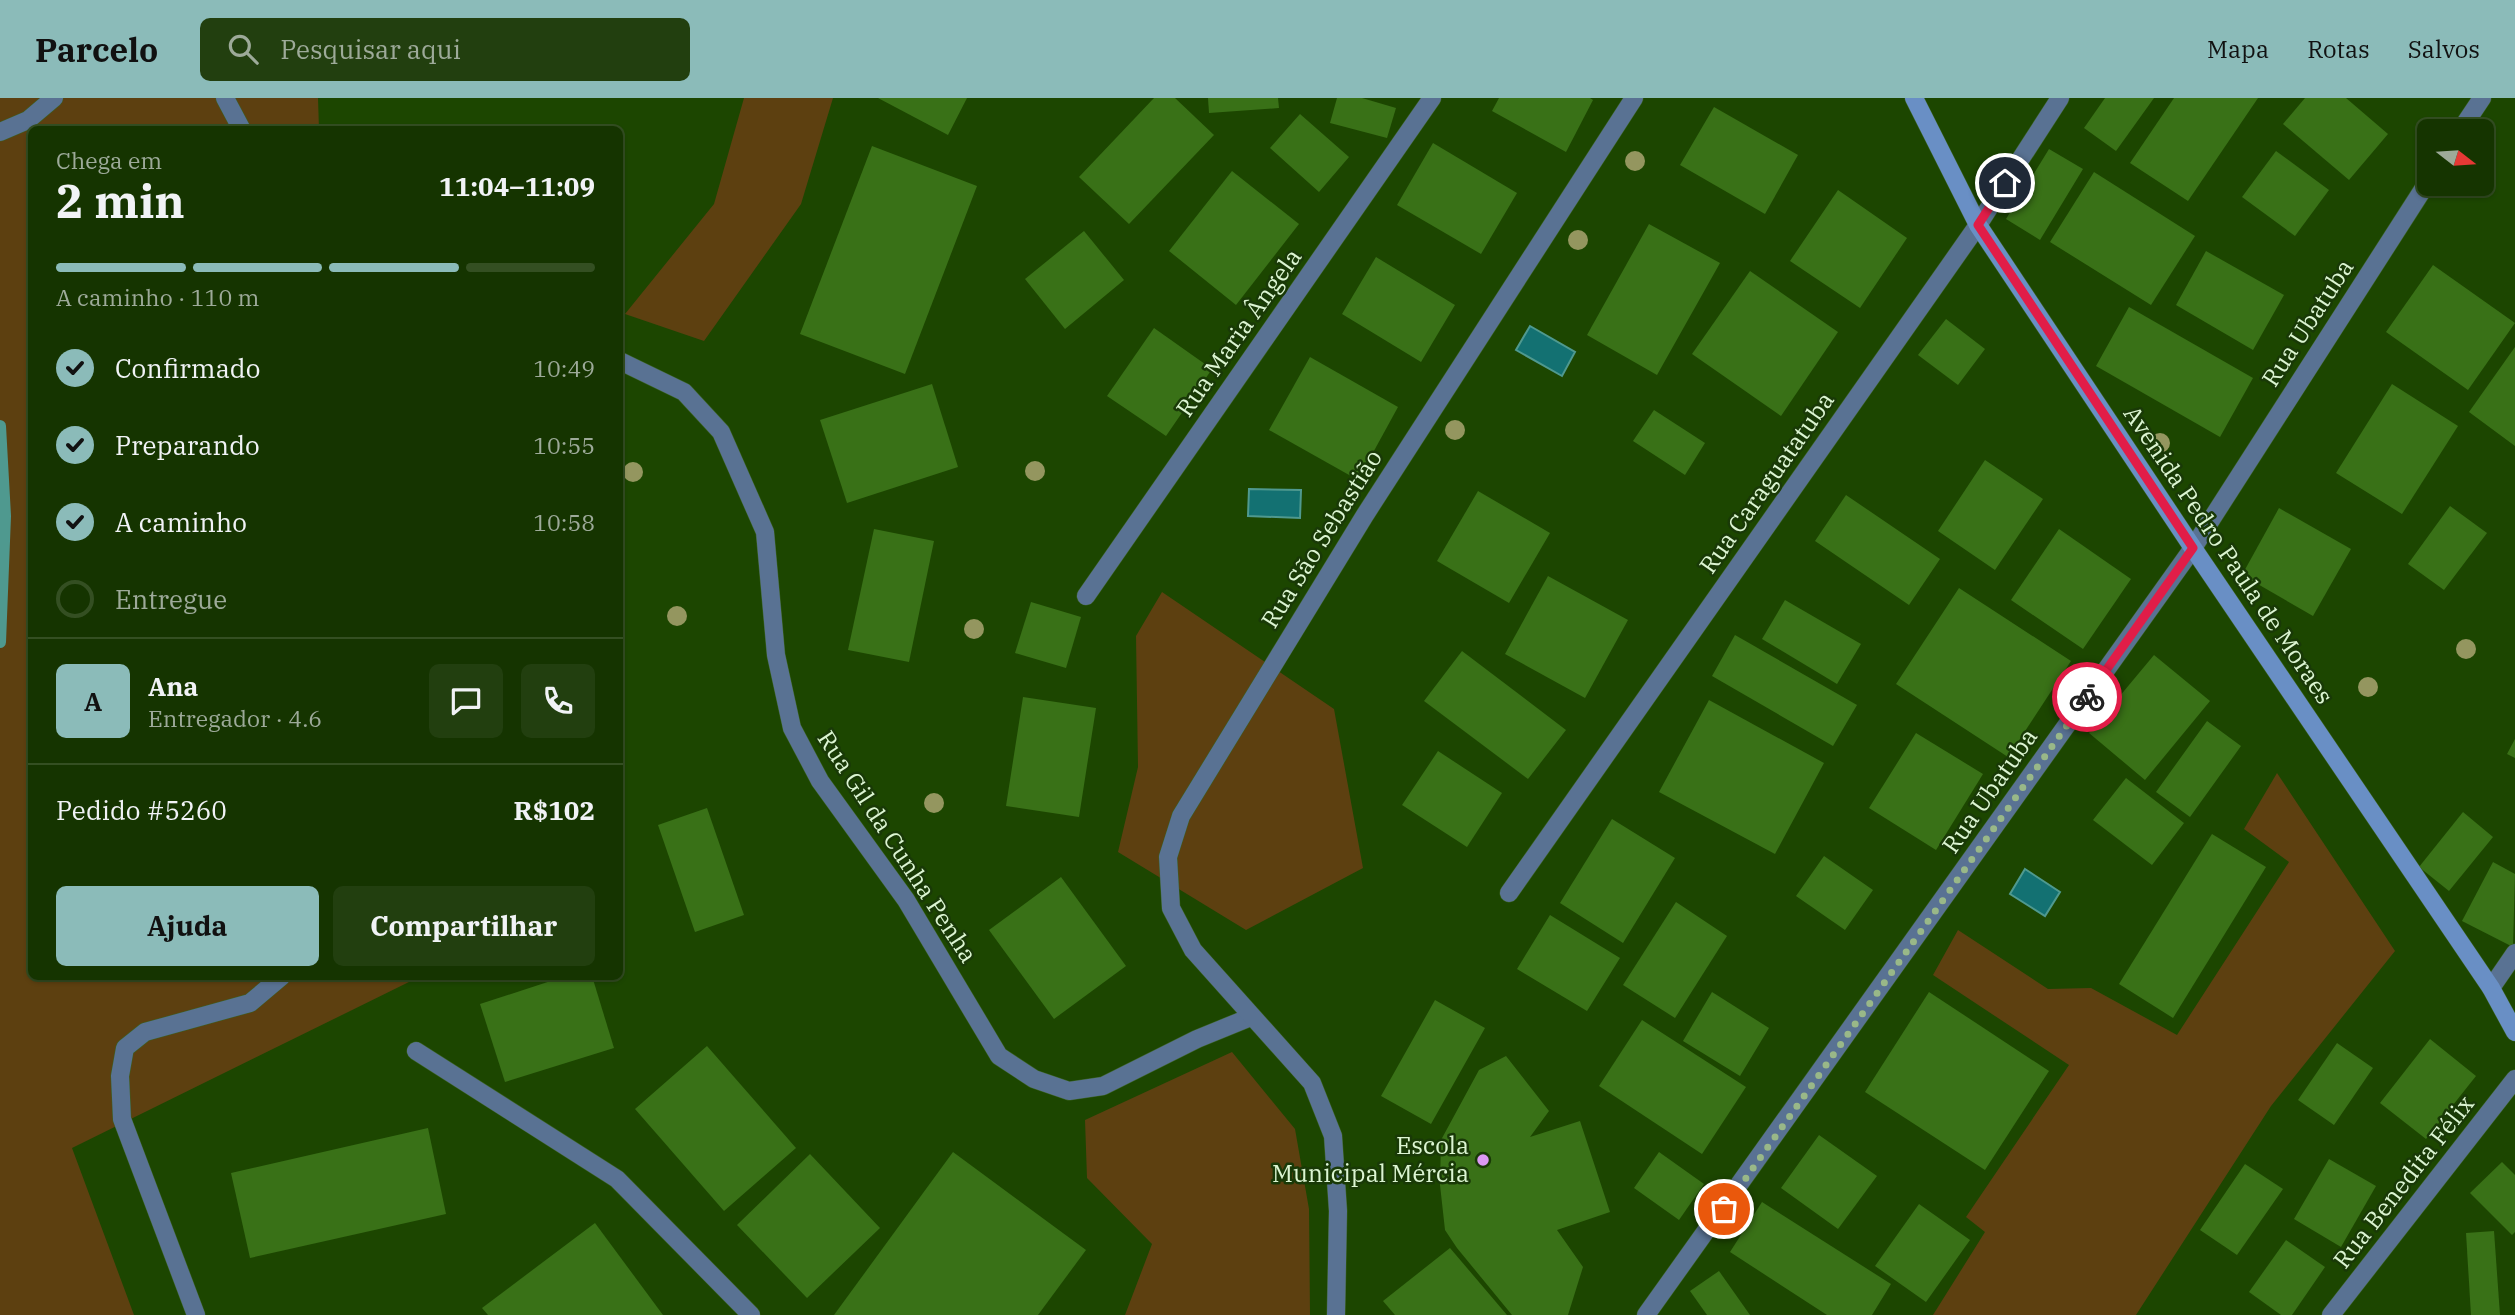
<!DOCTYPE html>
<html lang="pt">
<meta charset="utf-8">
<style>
body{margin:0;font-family:"IBM Plex Serif",serif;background:#223f0f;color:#f1f3f6;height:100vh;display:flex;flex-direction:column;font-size:26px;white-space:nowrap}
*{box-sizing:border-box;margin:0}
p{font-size:23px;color:#9daa99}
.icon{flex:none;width:38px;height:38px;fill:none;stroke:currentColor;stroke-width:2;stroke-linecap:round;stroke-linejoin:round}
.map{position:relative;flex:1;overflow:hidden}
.details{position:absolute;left:28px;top:28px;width:595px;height:854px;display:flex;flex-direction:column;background:#153400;border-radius:10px;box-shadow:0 2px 5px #0004,0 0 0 2px #344f22}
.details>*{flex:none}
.needle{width:46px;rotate:107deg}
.controls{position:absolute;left:2417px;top:21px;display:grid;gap:14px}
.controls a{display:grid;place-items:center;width:77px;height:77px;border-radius:10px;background:#153400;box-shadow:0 2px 5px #0004,0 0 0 2px #344f22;font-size:35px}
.pin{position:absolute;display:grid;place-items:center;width:60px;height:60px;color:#fff;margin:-30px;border:4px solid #fff;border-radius:50%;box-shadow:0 2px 7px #0007}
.courier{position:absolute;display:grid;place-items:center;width:70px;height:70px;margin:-35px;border:5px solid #e11d48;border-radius:50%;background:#fff;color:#222;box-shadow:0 2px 9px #0007}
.overview em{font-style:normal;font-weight:700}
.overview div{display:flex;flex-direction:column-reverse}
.overview{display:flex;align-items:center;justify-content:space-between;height:119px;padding:0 28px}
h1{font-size:46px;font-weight:700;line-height:52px}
.bar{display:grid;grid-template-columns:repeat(4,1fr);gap:10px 7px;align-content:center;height:84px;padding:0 28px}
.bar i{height:9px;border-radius:5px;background:#344f22}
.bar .active{background:#8bbbb9}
.bar p{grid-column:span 4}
.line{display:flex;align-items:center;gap:18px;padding:0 28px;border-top:2px solid #344f22}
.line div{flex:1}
.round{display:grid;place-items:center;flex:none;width:74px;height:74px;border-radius:10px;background:#223f0f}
ol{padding:0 28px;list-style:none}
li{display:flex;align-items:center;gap:21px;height:77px}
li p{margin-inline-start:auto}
li .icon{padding:7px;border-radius:50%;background:#8bbbb9;color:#111;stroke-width:4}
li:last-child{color:#9daa99}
li i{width:38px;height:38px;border:4px solid #344f22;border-radius:50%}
.primary-button{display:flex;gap:14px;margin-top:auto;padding:14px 28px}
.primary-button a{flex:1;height:80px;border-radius:10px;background:#8bbbb9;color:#111;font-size:28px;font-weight:700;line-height:80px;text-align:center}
.primary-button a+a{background:#223f0f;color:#f1f3f6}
header{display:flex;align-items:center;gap:42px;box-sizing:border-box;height:98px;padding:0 35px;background:#8bbbb9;color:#111}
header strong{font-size:33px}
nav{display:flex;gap:38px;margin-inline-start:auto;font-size:24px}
.search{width:490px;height:63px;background:#223f0f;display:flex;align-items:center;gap:18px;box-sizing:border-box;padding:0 24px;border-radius:10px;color:#9daa99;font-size:26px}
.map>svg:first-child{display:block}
.green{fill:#5d4010}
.water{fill:#137172;stroke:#4f998f;stroke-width:2}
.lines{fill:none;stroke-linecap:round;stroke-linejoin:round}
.stream{stroke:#4f998f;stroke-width:12}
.building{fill:#397117}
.street-casing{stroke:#3b6222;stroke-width:19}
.secondary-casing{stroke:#3b6222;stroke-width:19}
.street{stroke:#597293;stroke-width:18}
.secondary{stroke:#698fc5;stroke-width:18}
.tree{fill:#94965f}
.done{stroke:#99b888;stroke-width:7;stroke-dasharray:0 12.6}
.route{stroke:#e11d48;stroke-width:9}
.poi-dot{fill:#dc99f4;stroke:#193907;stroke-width:2.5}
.labels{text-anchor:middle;stroke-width:5;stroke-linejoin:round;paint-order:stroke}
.street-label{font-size:24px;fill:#dcf5d2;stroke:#193907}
.poi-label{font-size:24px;fill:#dcf5d2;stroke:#193907;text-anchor:end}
</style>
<header>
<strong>Parcelo</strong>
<div class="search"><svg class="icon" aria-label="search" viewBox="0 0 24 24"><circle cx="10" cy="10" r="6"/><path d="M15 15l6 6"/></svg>Pesquisar aqui</div>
<nav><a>Mapa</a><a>Rotas</a><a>Salvos</a></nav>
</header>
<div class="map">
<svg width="2515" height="1217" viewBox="0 0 2515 1217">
<rect width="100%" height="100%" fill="#1c4600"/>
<g class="green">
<polygon points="0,0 318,0 319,31 32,32 32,878 411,878 411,883 72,1050 134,1217 0,1217"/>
<polygon points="744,0 833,0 801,106 704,243 625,216 714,106"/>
<polygon points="1162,494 1334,611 1363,770 1246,832 1118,754 1138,669 1136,538"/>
<polygon points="2277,675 2395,853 2271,1008 2136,1217 1933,1217 1985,1134 1966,1119 2069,967 1933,877 1958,832 2048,891 2091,890 2177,937 2289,764 2244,731"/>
<polygon points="1232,954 1295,1031 1309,1111 1310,1217 1125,1217 1152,1146 1087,1080 1085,1022"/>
</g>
<g class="water">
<polygon points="1530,228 1575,254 1562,278 1516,252"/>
<polygon points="1249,391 1301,392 1300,420 1248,418"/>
<polygon points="2025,771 2060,794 2045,818 2010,796"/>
</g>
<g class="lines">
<polyline class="stream" points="0,328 5,418 0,544"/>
</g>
<g class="building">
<polygon points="878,0 967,0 948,37"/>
<polygon points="1154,0 1175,0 1214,37 1129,126 1079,79"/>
<polygon points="1208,0 1278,0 1279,10 1209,15"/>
<polygon points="1337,0 1362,0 1396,10 1387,40 1330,25"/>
<polygon points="1499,0 1590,0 1593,2 1566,54 1492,13"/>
<polygon points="2105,0 2154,0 2116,53 2084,30"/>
<polygon points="2174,0 2258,0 2188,103 2130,65"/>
<polygon points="2305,0 2346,0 2388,36 2349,82 2283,26"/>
<polygon points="1714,9 1798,57 1765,116 1680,67"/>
<polygon points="1300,16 1349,59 1319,94 1270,50"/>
<polygon points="1433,45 1517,95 1481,156 1397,107"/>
<polygon points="872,48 977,88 905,276 800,236"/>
<polygon points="2049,51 2083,71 2040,142 2006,121"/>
<polygon points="2276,53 2329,92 2295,138 2242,99"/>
<polygon points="1232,73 1299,126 1236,207 1169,153"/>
<polygon points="2094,74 2195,138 2151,207 2050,144"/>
<polygon points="1838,92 1907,140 1860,210 1790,163"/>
<polygon points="1649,126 1720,165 1657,277 1587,237"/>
<polygon points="1084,133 1124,182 1065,231 1025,181"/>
<polygon points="2206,153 2284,197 2253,252 2176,207"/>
<polygon points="1376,159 1455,207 1421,264 1342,216"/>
<polygon points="2433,167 2515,225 2468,292 2386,234"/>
<polygon points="1750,173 1838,234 1781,318 1692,256"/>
<polygon points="2129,209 2253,280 2220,339 2096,268"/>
<polygon points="1946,221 1985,251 1958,287 1918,257"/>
<polygon points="1154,230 1212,271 1166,338 1107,298"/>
<polygon points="2515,249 2515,348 2469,314"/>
<polygon points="1310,259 1398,309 1358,382 1269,332"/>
<polygon points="932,286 958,369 847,405 820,322"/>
<polygon points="2392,286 2458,328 2402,416 2336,375"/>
<polygon points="1654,312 1705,345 1685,377 1633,343"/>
<polygon points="1985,362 2043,401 1995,472 1938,433"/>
<polygon points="1478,393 1550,435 1509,505 1437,463"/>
<polygon points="1846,397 1940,461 1909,507 1815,443"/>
<polygon points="2450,408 2487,435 2444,492 2408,466"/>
<polygon points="2279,410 2351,451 2313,518 2242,477"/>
<polygon points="874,431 934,443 909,564 848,552"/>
<polygon points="2059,431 2131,481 2083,551 2011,502"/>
<polygon points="1548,478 1628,522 1585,600 1505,556"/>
<polygon points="1959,490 2071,563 2008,659 1896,586"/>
<polygon points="1785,502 1861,546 1837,586 1762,541"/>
<polygon points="1031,504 1081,519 1066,570 1015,555"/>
<polygon points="1735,537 1857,607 1833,648 1712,578"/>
<polygon points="1462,553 1566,632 1528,681 1424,603"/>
<polygon points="2154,557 2210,603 2145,682 2089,635"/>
<polygon points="1023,599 1096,610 1079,719 1006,708"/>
<polygon points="1709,602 1824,665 1775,756 1659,694"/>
<polygon points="2207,623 2241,648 2190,719 2156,694"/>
<polygon points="1916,635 1983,676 1936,752 1869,710"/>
<polygon points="2515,641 2515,660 2507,656"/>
<polygon points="1438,653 1502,695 1467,749 1402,707"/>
<polygon points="2126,680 2184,725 2152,767 2093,722"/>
<polygon points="707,710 744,817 695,834 658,727"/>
<polygon points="2463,714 2493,739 2449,793 2419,769"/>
<polygon points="1612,721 1675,760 1623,845 1560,805"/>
<polygon points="2212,736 2266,769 2173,920 2119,886"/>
<polygon points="1824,758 1873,792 1845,832 1796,798"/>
<polygon points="2493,764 2515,776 2513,849 2462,823"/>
<polygon points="1061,779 1126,868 1054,921 989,832"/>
<polygon points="1676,804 1727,838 1675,920 1623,887"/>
<polygon points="1550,817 1620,860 1587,913 1517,871"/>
<polygon points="566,878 592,878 614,950 505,984 480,906"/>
<polygon points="1712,894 1769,930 1740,978 1683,943"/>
<polygon points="1929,894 2049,973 1985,1072 1865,994"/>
<polygon points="1435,902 1485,930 1431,1026 1381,998"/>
<polygon points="1642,922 1746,989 1702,1056 1599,988"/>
<polygon points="2430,941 2476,978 2426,1041 2380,1005"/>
<polygon points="2337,945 2373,970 2334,1027 2298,1002"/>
<polygon points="707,948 796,1050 724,1113 635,1011"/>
<polygon points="1506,958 1549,1013 1530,1039 1580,1023 1610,1114 1557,1132 1583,1169 1568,1217 1512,1217 1457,1150 1445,1132 1440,1087 1441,1042 1479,972"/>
<polygon points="428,1030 446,1116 250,1160 231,1075"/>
<polygon points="1819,1037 1877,1078 1838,1131 1781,1090"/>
<polygon points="953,1054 1086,1152 1038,1217 834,1217"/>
<polygon points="1659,1054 1704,1086 1679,1122 1634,1090"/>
<polygon points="810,1056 880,1130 807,1200 737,1127"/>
<polygon points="2329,1061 2376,1088 2341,1149 2294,1121"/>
<polygon points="2502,1064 2515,1077 2515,1134 2512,1137 2470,1095"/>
<polygon points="2245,1066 2283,1091 2237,1157 2200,1132"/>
<polygon points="1762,1104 1891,1186 1872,1217 1827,1217 1730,1154"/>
<polygon points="1919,1106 1970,1142 1926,1204 1875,1168"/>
<polygon points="595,1125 663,1217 488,1217 482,1210"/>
<polygon points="2494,1133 2500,1217 2471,1217 2466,1135"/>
<polygon points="2286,1142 2325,1169 2292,1217 2281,1217 2249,1194"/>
<polygon points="1450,1150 1507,1217 1395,1217 1383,1203"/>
<polygon points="1719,1173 1750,1217 1707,1217 1690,1193"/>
</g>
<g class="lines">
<defs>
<g id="street">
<polyline points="225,0 242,32"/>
<polyline points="2460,33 2482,0"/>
<polyline points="0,34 28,22 54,0"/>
<polyline points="620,263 684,294 721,334 765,434 776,557 792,630 820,683 906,802 999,958 1034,981 1069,993 1103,988 1197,941 1251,919"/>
<polyline points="1086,498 1432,0"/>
<polyline points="1509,795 1978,127 2060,0"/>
<polyline points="2491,890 2515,855"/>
<polyline points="416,953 617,1081 751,1217"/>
<polyline points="196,1217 122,1021 120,978 125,950 145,934 250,905 282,878"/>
<polyline points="1336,1217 1338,1113 1333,1038 1312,985 1193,852 1171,810 1168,759 1181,718 1365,417 1634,0"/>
<polyline points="1646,1217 2193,450 2429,82"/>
<polyline points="2331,1217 2515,981"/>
</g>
<polyline id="secondary" points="1914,0 1978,127 2193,450 2491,890 2515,934"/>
</defs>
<use href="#street" class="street-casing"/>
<use href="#secondary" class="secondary-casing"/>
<use href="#street" class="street"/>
<use href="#secondary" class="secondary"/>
</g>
<g class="tree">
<circle cx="1635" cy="63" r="10"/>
<circle cx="1578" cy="142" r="10"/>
<circle cx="1455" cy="332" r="10"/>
<circle cx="2160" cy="345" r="10"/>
<circle cx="1035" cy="373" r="10"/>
<circle cx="633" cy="374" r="10"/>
<circle cx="677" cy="518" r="10"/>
<circle cx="974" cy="531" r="10"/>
<circle cx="2466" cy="551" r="10"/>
<circle cx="2368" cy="589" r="10"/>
<circle cx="934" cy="705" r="10"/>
</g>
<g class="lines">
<polyline class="done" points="1724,1111 2087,599"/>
<polyline class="route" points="2005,85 1978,127 2193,450 2087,599"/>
</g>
<circle class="poi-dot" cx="1483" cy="1062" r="7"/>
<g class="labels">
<g class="street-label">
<text transform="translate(2308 225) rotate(-57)" y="8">Rua Ubatuba</text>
<text transform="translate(1239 235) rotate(-55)" y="8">Rua Maria Ângela</text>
<text transform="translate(1767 385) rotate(-55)" y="8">Rua Caraguatatuba</text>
<text transform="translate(1322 441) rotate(-58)" y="8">Rua São Sebastião</text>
<text transform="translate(2228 457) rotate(56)" y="8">Avenida Pedro Paula de Moraes</text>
<text transform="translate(1990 693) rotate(-55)" y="8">Rua Ubatuba</text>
<text transform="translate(897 749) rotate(57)" y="8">Rua Gil da Cunha Penha</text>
<text transform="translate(2404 1084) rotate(-52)" y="8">Rua Benedita Félix</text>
</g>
<g class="poi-label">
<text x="1469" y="1056">Escola<tspan x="1469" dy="28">Municipal Mércia</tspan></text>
</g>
</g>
</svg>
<div class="controls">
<a><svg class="needle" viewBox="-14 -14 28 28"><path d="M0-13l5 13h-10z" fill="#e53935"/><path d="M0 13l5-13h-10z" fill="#9daa99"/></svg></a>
</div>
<div class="pin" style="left:1724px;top:1111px;background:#ea580c"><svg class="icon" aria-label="bag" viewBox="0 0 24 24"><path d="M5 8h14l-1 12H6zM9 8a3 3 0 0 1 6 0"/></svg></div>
<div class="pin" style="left:2005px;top:85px;background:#1f2937"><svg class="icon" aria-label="home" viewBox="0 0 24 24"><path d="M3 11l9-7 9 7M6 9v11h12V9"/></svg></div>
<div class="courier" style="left:2087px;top:599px"><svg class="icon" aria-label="bike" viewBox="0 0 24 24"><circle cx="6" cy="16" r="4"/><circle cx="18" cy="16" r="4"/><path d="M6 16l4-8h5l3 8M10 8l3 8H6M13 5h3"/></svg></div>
<section class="details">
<div class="overview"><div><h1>2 min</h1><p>Chega em</p></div><em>11:04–11:09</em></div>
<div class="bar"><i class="active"></i><i class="active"></i><i class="active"></i><i></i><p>A caminho · 110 m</p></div>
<ol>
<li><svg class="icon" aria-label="check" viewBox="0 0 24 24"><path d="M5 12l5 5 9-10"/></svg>Confirmado<p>10:49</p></li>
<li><svg class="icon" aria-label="check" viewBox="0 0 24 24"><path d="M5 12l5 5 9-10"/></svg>Preparando<p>10:55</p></li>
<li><svg class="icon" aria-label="check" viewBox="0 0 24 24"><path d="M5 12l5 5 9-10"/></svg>A caminho<p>10:58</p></li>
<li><i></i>Entregue</li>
</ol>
<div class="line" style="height:126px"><b class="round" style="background:#8bbbb9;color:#111">A</b><div><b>Ana</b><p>Entregador · 4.6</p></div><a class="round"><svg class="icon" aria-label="chat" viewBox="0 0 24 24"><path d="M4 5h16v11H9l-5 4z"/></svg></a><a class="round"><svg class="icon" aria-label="phone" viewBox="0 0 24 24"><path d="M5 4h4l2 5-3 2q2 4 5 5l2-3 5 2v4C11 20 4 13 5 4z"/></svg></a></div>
<div class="line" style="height:91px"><div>Pedido #5260</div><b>R$102</b></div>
<div class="primary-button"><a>Ajuda</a><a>Compartilhar</a></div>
</section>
</div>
